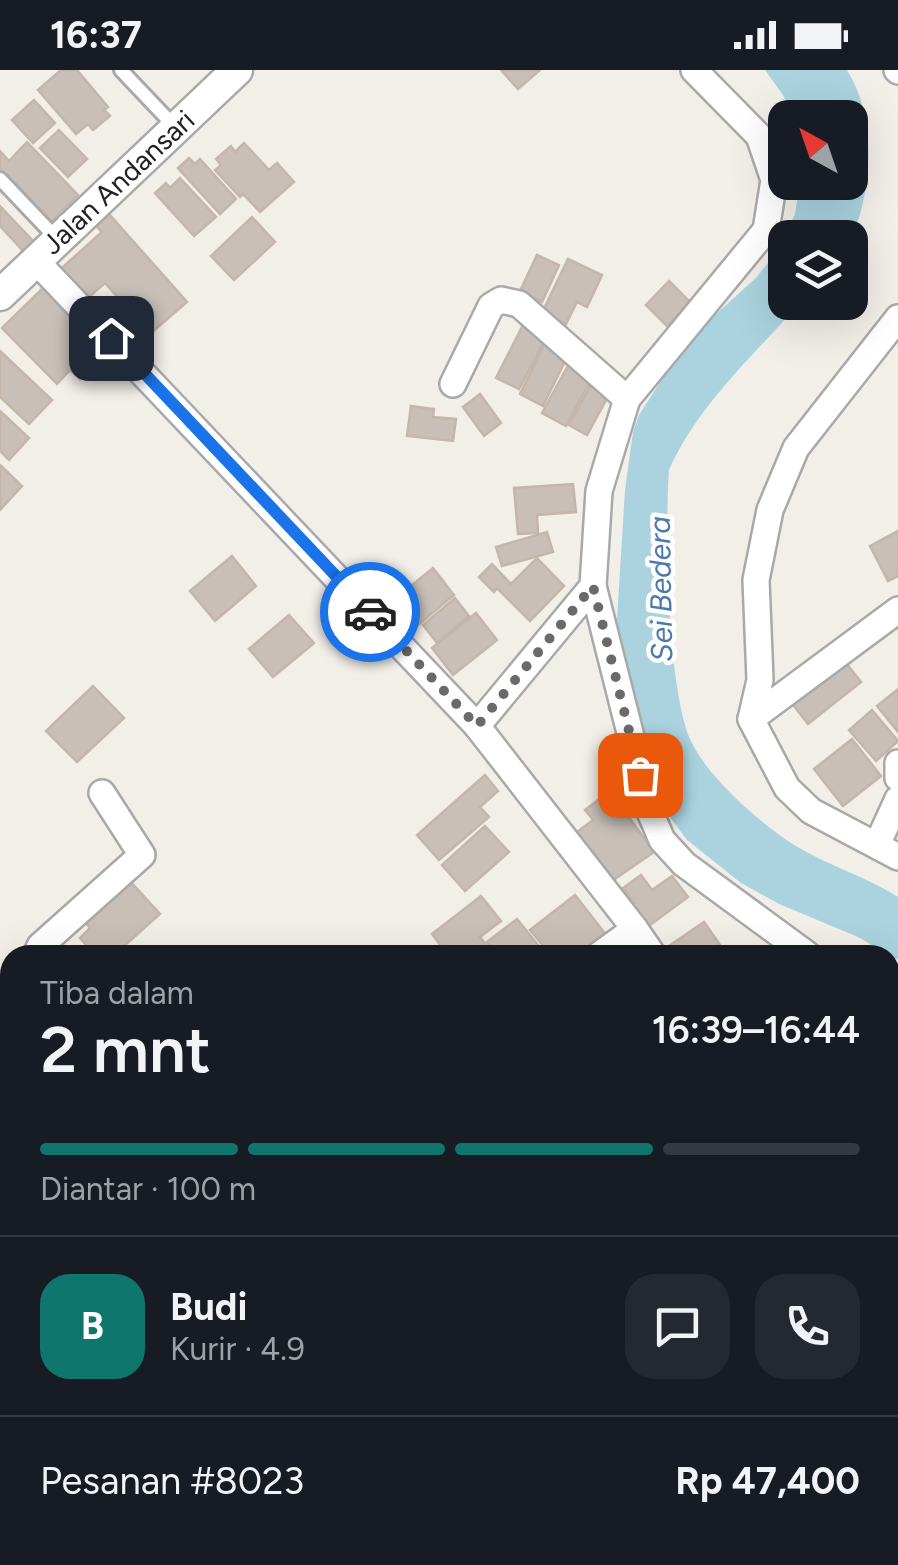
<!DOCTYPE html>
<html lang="id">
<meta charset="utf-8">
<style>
body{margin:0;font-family:Figtree,sans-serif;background:#242831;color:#f1f3f6;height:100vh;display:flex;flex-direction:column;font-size:38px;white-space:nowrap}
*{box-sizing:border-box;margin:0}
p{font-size:32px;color:#9ea1a6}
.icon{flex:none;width:55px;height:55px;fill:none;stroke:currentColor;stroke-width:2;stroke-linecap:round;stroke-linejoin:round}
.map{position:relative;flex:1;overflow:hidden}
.panel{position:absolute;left:0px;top:875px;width:900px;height:620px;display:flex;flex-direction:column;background:#171b24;border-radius:30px 30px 0 0;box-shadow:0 10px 40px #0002}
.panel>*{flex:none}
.needle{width:65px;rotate:320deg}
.controls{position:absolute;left:768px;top:30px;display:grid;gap:20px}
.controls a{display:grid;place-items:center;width:100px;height:100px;border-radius:20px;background:#171b24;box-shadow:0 10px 40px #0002;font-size:50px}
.pin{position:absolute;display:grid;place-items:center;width:85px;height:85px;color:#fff;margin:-42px;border-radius:20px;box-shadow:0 5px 15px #0006}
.courier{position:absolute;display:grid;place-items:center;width:100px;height:100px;margin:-50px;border:8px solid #1a73e8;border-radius:50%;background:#fff;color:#222;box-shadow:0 2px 12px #0007}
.summary em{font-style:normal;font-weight:600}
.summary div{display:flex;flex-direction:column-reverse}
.summary{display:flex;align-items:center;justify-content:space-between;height:170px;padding:0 40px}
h1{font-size:65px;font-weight:600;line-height:75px}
.bar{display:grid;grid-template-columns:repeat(4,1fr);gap:15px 10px;align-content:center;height:120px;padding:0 40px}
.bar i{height:12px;border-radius:8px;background:#363941}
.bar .on{background:#0f766e}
.bar p{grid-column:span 4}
.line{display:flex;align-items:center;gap:25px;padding:0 40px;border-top:2px solid #363941}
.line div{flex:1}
.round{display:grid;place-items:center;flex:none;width:105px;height:105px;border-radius:30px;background:#242831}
.status{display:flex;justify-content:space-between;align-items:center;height:70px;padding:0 50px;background:#171b24;direction:ltr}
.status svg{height:28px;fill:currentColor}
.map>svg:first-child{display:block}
.water{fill:#aad3df}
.building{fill:#c7bfb8;stroke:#c4b6ab;stroke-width:2.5}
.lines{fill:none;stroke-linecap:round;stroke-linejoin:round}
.service-casing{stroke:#a9a9a9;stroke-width:18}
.minor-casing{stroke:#a9a9a9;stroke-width:30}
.tertiary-casing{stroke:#a9a9a9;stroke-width:35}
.service{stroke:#fff;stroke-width:12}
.minor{stroke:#fff;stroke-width:25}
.tertiary{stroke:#fff;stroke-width:30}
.done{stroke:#6b6a68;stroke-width:10;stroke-dasharray:0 18}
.route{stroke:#1a73e8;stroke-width:12}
.labels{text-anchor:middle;stroke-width:9;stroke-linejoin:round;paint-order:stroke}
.street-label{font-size:28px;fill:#222;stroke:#fff}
.water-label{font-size:30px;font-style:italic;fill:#4a7aab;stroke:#fff}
</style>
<div class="status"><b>16:37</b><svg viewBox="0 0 49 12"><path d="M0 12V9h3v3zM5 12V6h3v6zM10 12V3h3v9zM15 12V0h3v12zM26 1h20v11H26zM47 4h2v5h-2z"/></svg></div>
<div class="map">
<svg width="898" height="1495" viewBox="0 0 898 1495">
<rect width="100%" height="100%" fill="#f2efe9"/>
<g class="water">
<path d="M765 0H847C877 46 873 123 850 171V168H785V232L800 233C754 285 698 335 669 400 665 460 667 622 692 673 710 709 756 749 788 771 822 794 864 805 898 827V890L858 867 779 834 741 813 687 770 656 728 616 565 625 420 633 362 639 345 668 300 715 245 757 207 779 178 795 144 800 113 850 112V48L794 47 783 25Z"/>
<polygon points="898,1093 898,1330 890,1324 890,1104"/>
</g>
<g class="building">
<polygon points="61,0 77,0 108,37 104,40 110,46 93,60 88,54 76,64 38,20"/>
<polygon points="501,0 540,0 518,19"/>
<polygon points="34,30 55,53 33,73 12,50"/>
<polygon points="59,60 87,89 68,107 40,78"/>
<polygon points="27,72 78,125 49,154 0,104 0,81 9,91"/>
<polygon points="244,73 269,100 277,93 294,112 260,142 243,124 240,127 215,100 221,95 216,89 231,76 235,82"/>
<polygon points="189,88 195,94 200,89 236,129 220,144 178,98"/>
<polygon points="180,108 216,147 194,166 155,123 166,113 170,118"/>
<polygon points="0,136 34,172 24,182 0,156"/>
<polygon points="109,144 187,232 150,264 105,213 81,234 55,204 102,162 96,156"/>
<polygon points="252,147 275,172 234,210 211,186"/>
<polygon points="537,185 559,195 542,232 520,221"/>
<polygon points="568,189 602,205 587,237 577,232 566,254 542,243"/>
<polygon points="669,211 691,233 667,256 646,235"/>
<polygon points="44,217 99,273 88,283 97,293 80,309 70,300 57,314 2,258"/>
<polygon points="523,255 547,266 519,319 496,308"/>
<polygon points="545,273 568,285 543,336 520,324"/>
<polygon points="0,281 52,330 29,354 0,327"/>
<polygon points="569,294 593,306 566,356 542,343"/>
<polygon points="593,311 611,321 587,365 569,355"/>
<polygon points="480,324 501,353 484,366 463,337"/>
<polygon points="411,336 434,339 433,347 456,349 453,371 407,366"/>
<polygon points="0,341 29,368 9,390 0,381"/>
<polygon points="0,395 22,416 0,440"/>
<polygon points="573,414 576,442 537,445 538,463 518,464 514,418"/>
<polygon points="898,461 898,506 888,511 870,476"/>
<polygon points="547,462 553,482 502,496 496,477"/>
<polygon points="232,486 256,516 215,551 190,521"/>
<polygon points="537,488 564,516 530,551 497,518 494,522 479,507 492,494 511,514"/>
<polygon points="433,498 454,525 412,560 390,533"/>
<polygon points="455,528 469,546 437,573 423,555"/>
<polygon points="476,543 497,570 453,605 432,578"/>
<polygon points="289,545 314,573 273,607 249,579"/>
<polygon points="843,589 861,612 808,654 790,631"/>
<polygon points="93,616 124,648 77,692 46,661"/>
<polygon points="898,619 898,662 877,636"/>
<polygon points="872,640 898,671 876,691 849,660"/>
<polygon points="852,669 881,706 843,736 814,699"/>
<polygon points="485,705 498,721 480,737 489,747 439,790 417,765"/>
<polygon points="602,727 610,738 618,732 654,782 612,811 577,762 593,750 585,740"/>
<polygon points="485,756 509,782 465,821 442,795"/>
<polygon points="641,805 652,820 672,806 688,827 646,858 630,837 635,833 623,818"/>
<polygon points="129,810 160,844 114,885 95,885 80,868 90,858 84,851"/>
<polygon points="575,825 607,866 583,885 551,885 530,860"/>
<polygon points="481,826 501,851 480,867 487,876 475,885 448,885 432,864"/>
<polygon points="517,849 546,885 497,885 487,872"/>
<polygon points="704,852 727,885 662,885 660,882"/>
<polygon points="0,1079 10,1091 10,1143 0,1131"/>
<polygon points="793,1485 859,1485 818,1495 795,1495"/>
</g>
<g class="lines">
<defs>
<g id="service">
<polyline points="121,0 176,58"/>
<polyline points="0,109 57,169"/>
</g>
<g id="minor">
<polyline points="694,0 759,66 774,110 766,160 627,329 599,421 593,516 650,742 662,770 684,794 808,885"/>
<polyline points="897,0 898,1"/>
<polyline points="36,191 477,656 635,859"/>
<polyline points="898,248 796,378 770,440 756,510 760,610 751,649 787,718 811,741 898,787"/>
<polyline points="453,314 491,236 501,230 519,234 627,329"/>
<polyline points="751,649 898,540"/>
<polyline points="477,656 593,516"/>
<polyline points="898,693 898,708"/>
<polyline points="877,775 898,729"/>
<polyline points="36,885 40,876 142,785 102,723"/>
<polyline points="599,885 635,859 653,885"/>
<polyline points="890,948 898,956"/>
<polyline points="890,1017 898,1014"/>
<polyline points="0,1315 10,1307"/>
<polyline points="890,1456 898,1487"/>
<polyline points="335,1485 344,1495"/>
</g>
<polyline id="tertiary" points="0,225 237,0"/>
</defs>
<use href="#service" class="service-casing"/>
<use href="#minor" class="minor-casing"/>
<use href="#tertiary" class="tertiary-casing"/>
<use href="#service" class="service"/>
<use href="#minor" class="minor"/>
<use href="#tertiary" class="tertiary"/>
</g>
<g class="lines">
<polyline class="done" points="370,542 477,656 593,516 640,705"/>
<polyline class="route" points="111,268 370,542"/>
</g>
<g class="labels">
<g class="street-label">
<text transform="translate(118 112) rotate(-43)" y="10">Jalan Andansari</text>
</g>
<g class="water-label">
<text transform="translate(661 519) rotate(-91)" y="10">Sei Bedera</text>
</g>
</g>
</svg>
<div class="controls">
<a><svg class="needle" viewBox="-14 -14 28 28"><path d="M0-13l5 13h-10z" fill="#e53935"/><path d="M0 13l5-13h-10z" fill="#9ea1a6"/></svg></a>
<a><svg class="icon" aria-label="layers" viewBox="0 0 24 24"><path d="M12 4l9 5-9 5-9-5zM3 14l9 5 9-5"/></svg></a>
</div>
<div class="pin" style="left:640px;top:705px;background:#ea580c"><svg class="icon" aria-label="bag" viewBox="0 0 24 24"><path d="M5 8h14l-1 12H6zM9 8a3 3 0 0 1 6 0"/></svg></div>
<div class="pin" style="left:111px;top:268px;background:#1f2937"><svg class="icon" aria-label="home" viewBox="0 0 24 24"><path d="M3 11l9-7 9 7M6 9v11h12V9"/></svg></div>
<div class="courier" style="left:370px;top:542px"><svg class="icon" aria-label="car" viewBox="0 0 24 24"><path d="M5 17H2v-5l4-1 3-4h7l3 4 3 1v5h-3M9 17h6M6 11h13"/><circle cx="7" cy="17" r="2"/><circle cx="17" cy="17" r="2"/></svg></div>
<section class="panel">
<div class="summary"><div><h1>2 mnt</h1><p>Tiba dalam</p></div><em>16:39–16:44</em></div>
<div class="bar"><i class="on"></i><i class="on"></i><i class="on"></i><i></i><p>Diantar · 100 m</p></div>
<div class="line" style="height:180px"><b class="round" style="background:#0f766e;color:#fff">B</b><div><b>Budi</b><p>Kurir · 4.9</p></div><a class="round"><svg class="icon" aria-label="chat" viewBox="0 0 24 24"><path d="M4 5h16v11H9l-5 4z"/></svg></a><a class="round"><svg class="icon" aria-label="phone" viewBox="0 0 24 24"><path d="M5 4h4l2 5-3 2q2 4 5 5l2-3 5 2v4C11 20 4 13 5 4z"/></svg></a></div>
<div class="line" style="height:130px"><div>Pesanan #8023</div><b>Rp 47,400</b></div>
</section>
</div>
